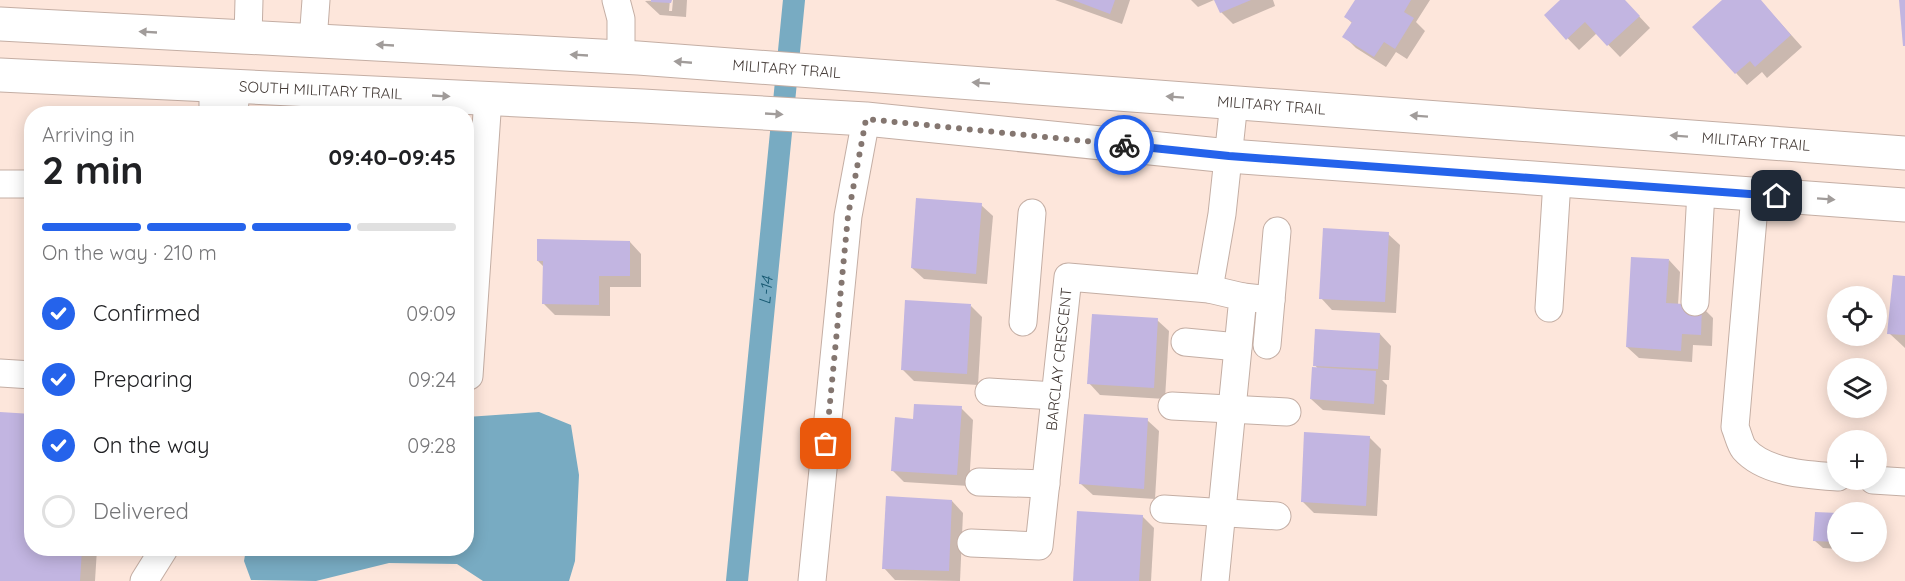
<!DOCTYPE html>
<meta charset="utf-8">
<style>
body{margin:0;font-family:Quicksand,sans-serif;background:#f2f2f2;color:#202124;height:100vh;display:flex;flex-direction:column;font-size:22px;white-space:nowrap}
*{box-sizing:border-box;margin:0}
p{font-size:20px;color:#757577}
.icon{flex:none;width:33px;height:33px;fill:none;stroke:currentColor;stroke-width:2;stroke-linecap:round;stroke-linejoin:round}
.map{position:relative;flex:1;overflow:hidden}
.side{position:absolute;left:24px;top:106px;width:450px;height:450px;display:flex;flex-direction:column;background:#fff;border-radius:24px;box-shadow:0 3px 15px #0003}
.side>*{flex:none}
.controls{position:absolute;left:1827px;top:286px;display:grid;gap:12px}
.controls a{display:grid;place-items:center;width:60px;height:60px;border-radius:50%;background:#fff;box-shadow:0 3px 15px #0003;font-size:30px}
.pin{position:absolute;display:grid;place-items:center;width:51px;height:51px;color:#fff;margin:-26px;border-radius:12px;box-shadow:0 3px 9px #0006}
.courier{position:absolute;display:grid;place-items:center;width:60px;height:60px;margin:-30px;border:4px solid #2563eb;border-radius:50%;background:#fff;color:#222;box-shadow:0 2px 8px #0007}
.headline em{font-style:normal;font-weight:800}
.headline div{display:flex;flex-direction:column-reverse}
.headline{display:flex;align-items:center;justify-content:space-between;height:102px;padding:0 18px}
h1{font-size:39px;font-weight:800;line-height:45px}
.bar{display:grid;grid-template-columns:repeat(4,1fr);gap:9px 6px;align-content:center;height:72px;padding:0 18px}
.bar i{height:8px;border-radius:4px;background:#e0e0e0}
.bar .on{background:#2563eb}
.bar p{grid-column:span 4}
ol{padding:0 18px;list-style:none}
li{display:flex;align-items:center;gap:18px;height:66px}
li p{margin-inline-start:auto}
li .icon{padding:6px;border-radius:50%;background:#2563eb;color:#fff;stroke-width:4}
li:last-child{color:#757577}
li i{width:33px;height:33px;border:3px solid #e0e0e0;border-radius:50%}
.map>svg:first-child{display:block}
.water{fill:#78abc2}
.shadow{fill:#0003}
.lines{fill:none;stroke-linecap:round;stroke-linejoin:round}
.canal{stroke:#78abc2;stroke-width:22}
.building{fill:#c2b5e1}
.minor-casing{stroke:#c4aea4;stroke-width:29}
.major-casing{stroke:#c4aea4;stroke-width:35}
.minor{stroke:#fff;stroke-width:27}
.major{stroke:#fff;stroke-width:33}
.oneway{fill:#a19c9a}
.done{stroke:#847670;stroke-width:6;stroke-dasharray:0 10.8}
.route{stroke:#2563eb;stroke-width:8}
.labels{text-anchor:middle;stroke-width:5;stroke-linejoin:round;paint-order:stroke}
.street-label{font-size:15px;fill:#433a36;stroke:#fcf7f5}
.water-label{font-size:16px;font-style:italic;fill:#165871;stroke:#fcf7f5}
</style>
<div class="map">
<svg width="1905" height="581" viewBox="0 0 1905 581">
<rect width="100%" height="100%" fill="#fde6db"/>
<polygon class="water" points="539,412 571,425 579,475 575,561 569,581 483,581 457,564 389,563 316,581 251,580 244,561 246,549 466,549 467,417"/>
<g class="shadow">
<polygon points="670,0 669,11 672,11 673,0 687,0 686,17 660,15 645,1"/>
<polygon points="1055,0 1130,0 1122,24"/>
<polygon points="1191,0 1214,0 1198,7"/>
<polygon points="1216,0 1273,0 1275,6 1233,24 1221,12"/>
<polygon points="1356,0 1430,0 1416,22 1425,31 1407,59 1396,52 1386,67 1356,48 1344,36 1352,23 1346,17"/>
<polygon points="1562,0 1624,0 1650,28 1620,57 1597,33 1579,50 1546,16"/>
<polygon points="1724,0 1760,0 1802,47 1767,78 1762,72 1747,85 1694,27"/>
<polygon points="981,205 993,216 987,284 924,279 912,268"/>
<polygon points="1388,234 1400,245 1396,313 1332,310 1321,298"/>
<polygon points="630,242 641,254 641,287 610,287 610,316 555,315 544,304 544,267 538,261"/>
<polygon points="1669,260 1680,272 1678,305 1702,307 1713,318 1712,346 1693,345 1692,362 1639,358 1627,347"/>
<polygon points="1905,277 1905,348 1889,333"/>
<polygon points="971,306 982,317 978,385 914,381 903,370"/>
<polygon points="1157,320 1169,331 1165,399 1100,395 1089,383"/>
<polygon points="1380,334 1391,346 1389,380 1382,380 1387,385 1385,415 1323,410 1311,399 1318,369 1315,365"/>
<polygon points="961,408 973,420 969,486 904,482 893,471 915,420"/>
<polygon points="0,413 32,549 97,549 95,581 0,581"/>
<polygon points="1147,420 1159,431 1155,499 1093,495 1081,484"/>
<polygon points="1369,437 1381,449 1377,516 1314,513 1302,501"/>
<polygon points="952,501 963,513 960,581 895,580 884,568"/>
<polygon points="1838,515 1838,549 1823,548 1815,541"/>
<polygon points="1142,516 1154,528 1151,581 1074,581"/>
</g>
<g class="lines">
<path class="canal" id="s1" d="M737 581 794 0"/>
</g>
<g class="building">
<polygon points="651,0 672,0 671,3 651,2"/>
<polygon points="1073,0 1115,0 1110,14"/>
<polygon points="1214,0 1251,0 1220,13"/>
<polygon points="1355,0 1411,0 1404,12 1414,18 1395,49 1384,42 1374,57 1342,37 1352,22 1344,17"/>
<polygon points="1560,0 1625,0 1640,16 1607,46 1585,22 1566,40 1544,15"/>
<polygon points="1722,0 1761,0 1791,35 1755,67 1750,61 1735,74 1692,27"/>
<polygon points="1899,0 1905,0 1905,46 1903,46"/>
<polygon points="916,198 982,203 976,274 911,268"/>
<polygon points="1323,228 1389,232 1385,302 1319,299"/>
<polygon points="537,239 630,241 630,276 599,276 599,305 542,304 543,261 537,261"/>
<polygon points="1631,257 1669,259 1666,303 1702,305 1701,335 1682,334 1681,351 1626,347"/>
<polygon points="1893,275 1905,276 1905,335 1887,334"/>
<polygon points="905,300 971,304 967,374 901,370"/>
<polygon points="1092,314 1158,318 1154,388 1087,384"/>
<polygon points="1315,329 1380,333 1378,369 1313,366"/>
<polygon points="1312,367 1376,371 1374,404 1310,399"/>
<polygon points="914,404 962,406 957,475 891,471 895,417 913,419"/>
<polygon points="0,412 32,414 32,549 82,549 80,581 0,581"/>
<polygon points="1084,414 1148,418 1144,489 1079,484"/>
<polygon points="1304,432 1370,436 1366,506 1301,502"/>
<polygon points="886,496 952,500 949,571 882,569"/>
<polygon points="1077,511 1143,515 1139,581 1073,581"/>
<polygon points="1815,512 1838,513 1838,542 1813,541"/>
</g>
<g class="lines">
<defs>
<g id="minor">
<polyline points="616,0 621,19 621,57"/>
<polyline points="248,37 249,0"/>
<polyline points="313,41 316,0"/>
<polyline points="213,114 213,85"/>
<polyline points="234,114 236,86"/>
<polyline points="0,184 32,184"/>
<path d="M1755 195 1735 427C1738 434 1740 444 1744 449 1765 473 1808 475 1838 477"/>
<polyline points="1209,289 1222,214 1234,102"/>
<polyline points="1243,297 1271,300 1277,231"/>
<polyline points="1695,302 1701,191"/>
<polyline points="1549,308 1557,181"/>
<polyline points="1023,322 1032,213"/>
<polyline points="1185,342 1238,347"/>
<polyline points="1267,345 1271,300"/>
<polyline points="0,373 32,375"/>
<polyline points="466,376 469,376 488,98"/>
<polyline points="989,392 1055,396"/>
<polyline points="1172,406 1287,412"/>
<polyline points="1873,480 1905,482"/>
<polyline points="979,482 1046,484"/>
<polyline points="1164,509 1277,516"/>
<path id="s2" d="M971 543 1039 546 1068 277 1209 289 1243 297 1215 581"/>
<polyline points="144,581 164,549"/>
<polyline points="812,581 848,216 866,119"/>
</g>
<g id="major">
<path id="s3" d="M0 24 638 58 1905 153"/>
<path id="s4" d="M0 75 643 106 866 119 1229 156 1905 205"/>
</g>
</defs>
<use href="#minor" class="minor-casing"/>
<use href="#major" class="major-casing"/>
<use href="#minor" class="minor"/>
<use href="#major" class="major"/>
</g>
<defs><path id="oneway-solid" d="M-6-.8H1V-3.2L6.5 0L1 3.2V.8H-6Z" transform="scale(1.5)"/></defs>
<g class="oneway">
<use href="#oneway-solid" transform="translate(148 32) rotate(-177)"/>
<use href="#oneway-solid" transform="translate(385 45) rotate(-177)"/>
<use href="#oneway-solid" transform="translate(579 55) rotate(-177)"/>
<use href="#oneway-solid" transform="translate(683 62) rotate(-175)"/>
<use href="#oneway-solid" transform="translate(981 83) rotate(-176)"/>
<use href="#oneway-solid" transform="translate(441 96) rotate(3)"/>
<use href="#oneway-solid" transform="translate(1175 97) rotate(-176)"/>
<use href="#oneway-solid" transform="translate(774 114) rotate(3)"/>
<use href="#oneway-solid" transform="translate(1419 116) rotate(-176)"/>
<use href="#oneway-solid" transform="translate(1679 136) rotate(-176)"/>
<use href="#oneway-solid" transform="translate(1826 199) rotate(4)"/>
</g>
<g class="lines">
<polyline class="done" points="826,444 848,216 866,119 1124,145"/>
<polyline class="route" points="1124,145 1229,156 1777,196"/>
</g>
<g class="labels">
<g class="street-label">
<text dy="5" stroke="none"><textPath href="#s3" startOffset="788">MILITARY TRAIL</textPath></text>
<text dy="5" stroke="none"><textPath href="#s4" startOffset="321">SOUTH MILITARY TRAIL</textPath></text>
<text dy="5" stroke="none"><textPath href="#s3" startOffset="1274">MILITARY TRAIL</textPath></text>
<text dy="5" stroke="none"><textPath href="#s3" startOffset="1760">MILITARY TRAIL</textPath></text>
<text dy="5" stroke="none"><textPath href="#s2" startOffset="256">BARCLAY CRESCENT</textPath></text>
</g>
<g class="water-label">
<text dy="6" stroke="none"><textPath href="#s1" startOffset="292">L-14</textPath></text>
</g>
</g>
</svg>
<div class="controls">
<a><svg class="icon" aria-label="locate" viewBox="0 0 24 24"><circle cx="12" cy="12" r="6"/><path d="M12 2v4M12 18v4M2 12h4M18 12h4"/></svg></a>
<a><svg class="icon" aria-label="layers" viewBox="0 0 24 24"><path d="M12 4l9 5-9 5-9-5zM3 14l9 5 9-5"/></svg></a>
<a>+</a>
<a>−</a>
</div>
<div class="pin" style="left:826px;top:444px;background:#ea580c"><svg class="icon" aria-label="bag" viewBox="0 0 24 24"><path d="M5 8h14l-1 12H6zM9 8a3 3 0 0 1 6 0"/></svg></div>
<div class="pin" style="left:1777px;top:196px;background:#1f2937"><svg class="icon" aria-label="home" viewBox="0 0 24 24"><path d="M3 11l9-7 9 7M6 9v11h12V9"/></svg></div>
<div class="courier" style="left:1124px;top:145px"><svg class="icon" aria-label="bike" viewBox="0 0 24 24"><circle cx="6" cy="16" r="4"/><circle cx="18" cy="16" r="4"/><path d="M6 16l4-8h5l3 8M10 8l3 8H6M13 5h3"/></svg></div>
<section class="side">
<div class="headline"><div><h1>2 min</h1><p>Arriving in</p></div><em>09:40–09:45</em></div>
<div class="bar"><i class="on"></i><i class="on"></i><i class="on"></i><i></i><p>On the way · 210 m</p></div>
<ol>
<li><svg class="icon" aria-label="check" viewBox="0 0 24 24"><path d="M5 12l5 5 9-10"/></svg>Confirmed<p>09:09</p></li>
<li><svg class="icon" aria-label="check" viewBox="0 0 24 24"><path d="M5 12l5 5 9-10"/></svg>Preparing<p>09:24</p></li>
<li><svg class="icon" aria-label="check" viewBox="0 0 24 24"><path d="M5 12l5 5 9-10"/></svg>On the way<p>09:28</p></li>
<li><i></i>Delivered</li>
</ol>
</section>
</div>
